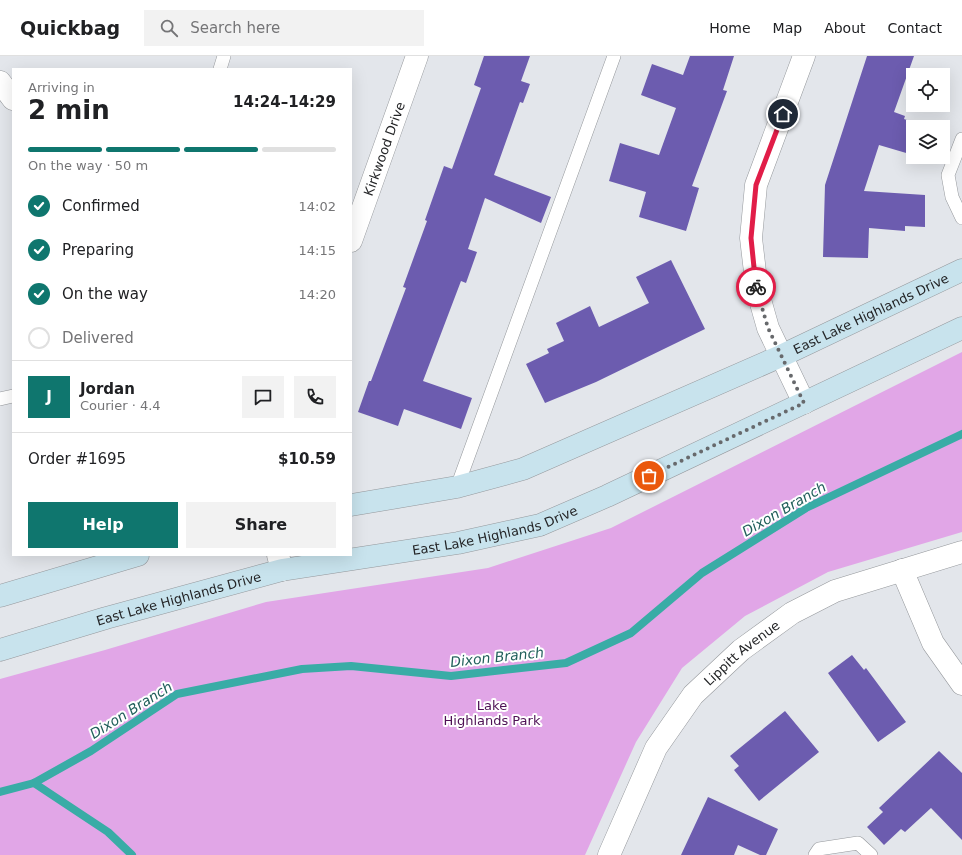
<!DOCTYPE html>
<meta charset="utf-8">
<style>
body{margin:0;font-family:"DejaVu Sans",sans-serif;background:#f2f2f2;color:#202124;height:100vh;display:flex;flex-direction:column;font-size:15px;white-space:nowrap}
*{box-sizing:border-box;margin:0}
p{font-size:13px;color:#757577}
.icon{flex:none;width:22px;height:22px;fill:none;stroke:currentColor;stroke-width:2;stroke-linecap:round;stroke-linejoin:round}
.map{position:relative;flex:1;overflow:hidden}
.details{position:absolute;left:12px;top:12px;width:340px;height:488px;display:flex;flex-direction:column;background:#fff;border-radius:0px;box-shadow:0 4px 16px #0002}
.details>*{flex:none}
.controls{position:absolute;left:906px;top:12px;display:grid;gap:8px}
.controls a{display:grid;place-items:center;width:44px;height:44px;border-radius:0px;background:#fff;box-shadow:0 4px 16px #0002;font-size:20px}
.pin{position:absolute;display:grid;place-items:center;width:34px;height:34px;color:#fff;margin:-17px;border:2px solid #fff;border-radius:50%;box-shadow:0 1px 4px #0007}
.courier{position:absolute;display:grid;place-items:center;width:40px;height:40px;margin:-20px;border:3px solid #e11d48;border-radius:50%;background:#fff;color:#222;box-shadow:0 1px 5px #0007}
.head em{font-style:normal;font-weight:700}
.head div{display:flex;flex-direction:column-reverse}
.head{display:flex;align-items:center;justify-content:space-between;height:68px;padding:0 16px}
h1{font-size:26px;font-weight:700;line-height:30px}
.bar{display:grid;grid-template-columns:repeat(4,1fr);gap:6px 4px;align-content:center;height:48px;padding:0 16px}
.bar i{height:5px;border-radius:3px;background:#e0e0e0}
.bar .current{background:#0f766e}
.bar p{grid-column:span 4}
.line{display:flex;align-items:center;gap:10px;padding:0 16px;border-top:1px solid #e0e0e0}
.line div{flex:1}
.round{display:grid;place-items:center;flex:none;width:42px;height:42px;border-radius:0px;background:#f2f2f2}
ol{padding:0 16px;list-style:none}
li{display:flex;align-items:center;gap:12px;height:44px}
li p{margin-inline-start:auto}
li .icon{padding:4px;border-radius:50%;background:#0f766e;color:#fff;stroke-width:4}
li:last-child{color:#757577}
li i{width:22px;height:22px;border:2px solid #e0e0e0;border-radius:50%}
.button{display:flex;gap:8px;margin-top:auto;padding:8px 16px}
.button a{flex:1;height:46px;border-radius:0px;background:#0f766e;color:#fff;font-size:16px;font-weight:700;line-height:46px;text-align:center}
.button a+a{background:#f2f2f2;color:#202124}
header{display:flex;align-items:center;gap:24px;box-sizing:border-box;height:56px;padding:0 20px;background:#fff;border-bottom:1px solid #e0e0e0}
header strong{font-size:19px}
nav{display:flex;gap:22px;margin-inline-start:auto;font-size:14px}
.search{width:280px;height:36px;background:#f2f2f2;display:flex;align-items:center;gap:10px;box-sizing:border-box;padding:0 14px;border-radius:0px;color:#757577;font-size:15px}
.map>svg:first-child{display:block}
.green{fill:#e1a6e7}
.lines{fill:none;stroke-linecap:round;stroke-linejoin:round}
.stream{stroke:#39aca6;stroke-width:8}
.building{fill:#6c5caf}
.lane-casing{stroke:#95989c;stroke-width:14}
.street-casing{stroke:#95989c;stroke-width:23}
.secondary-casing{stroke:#95989c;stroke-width:23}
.lane{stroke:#fff;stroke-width:13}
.street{stroke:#fff;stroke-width:22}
.secondary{stroke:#c8e3ed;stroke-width:22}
.done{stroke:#67696c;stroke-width:4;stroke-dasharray:0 7.2}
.route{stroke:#e11d48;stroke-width:5}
.labels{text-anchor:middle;stroke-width:4;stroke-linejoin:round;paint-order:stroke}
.street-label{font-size:13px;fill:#242527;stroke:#fff}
.park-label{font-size:13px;fill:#4e1155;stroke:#fff}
.water-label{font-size:14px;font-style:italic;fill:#215f5b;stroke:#fff}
</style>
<header>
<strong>Quickbag</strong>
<div class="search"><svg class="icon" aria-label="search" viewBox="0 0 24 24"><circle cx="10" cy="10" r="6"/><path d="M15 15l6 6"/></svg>Search here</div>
<nav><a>Home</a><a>Map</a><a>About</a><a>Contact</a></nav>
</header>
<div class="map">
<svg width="962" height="799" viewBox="0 0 962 799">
<rect width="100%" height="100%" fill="#e3e6eb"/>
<polygon class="green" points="962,296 962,476 828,516 745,560 682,612 636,686 585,799 0,799 0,623 105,594 266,546 488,512 611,472"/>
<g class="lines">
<g class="stream">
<polyline points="34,727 108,776 132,799"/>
<polyline points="0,736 34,727 91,695 177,638 302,613 351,610 451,620 566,607 631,577 702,517 806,452 962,378"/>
</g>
</g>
<g class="building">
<polygon points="484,0 530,0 521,25 530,28 523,47 520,46 494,119 551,141 541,167 485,142 468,193 477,196 466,227 461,225 423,325 472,342 461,373 404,353 398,370 358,356 369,325 371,325 406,232 403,231 427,165 425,164 444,110 452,113 481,32 474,29"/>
<polygon points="690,0 734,0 723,34 727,35 692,130 699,132 686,175 639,161 646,136 609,125 620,87 659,99 676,52 641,39 652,8 683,19"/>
<polygon points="867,0 914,0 894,56 905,60 904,63 927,71 913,71 913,99 879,89 864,135 925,139 925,171 905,170 905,175 869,172 868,202 823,201 825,129"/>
<polygon points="671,204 705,273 596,326 545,347 526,308 549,297 547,293 564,285 556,267 590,250 599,271 649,247 636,221"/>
<polygon points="852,599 864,614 866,612 906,666 878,686 828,617"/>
<polygon points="785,655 819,696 759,745 734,714 739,710 730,700"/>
<polygon points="939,695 962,717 962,784 931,752 905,776 901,773 884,789 867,771 883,756 879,752"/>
<polygon points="708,741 778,773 766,799 760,799 738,789 734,799 681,799"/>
</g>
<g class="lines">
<defs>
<g id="lane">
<polyline points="220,13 224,0"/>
<polyline points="962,83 948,119 952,141 962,162"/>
<polyline points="0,343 13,340"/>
<polyline points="457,431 614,0"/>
<polyline points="815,799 819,793 858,787 871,799"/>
</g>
<g id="street">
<polyline points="0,26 13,43"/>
<path id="s1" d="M351 185 417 0"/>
<polyline points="804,347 768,272 757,233 751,182 756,129 804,0"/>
<polyline points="278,499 282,514"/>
<polyline points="902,514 933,587 962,628"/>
<path id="s2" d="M609 799 656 692 693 639 741 594 792 557 835 535 962 496"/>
</g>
<g id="secondary">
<path id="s3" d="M351 449 457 431 523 413 781 300 962 214"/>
<polyline points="0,540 138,499"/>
<path id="s4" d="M0 594 106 562 282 514 458 487 540 469 607 440 962 272"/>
</g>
</defs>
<use href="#lane" class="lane-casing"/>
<use href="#street" class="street-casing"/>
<use href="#secondary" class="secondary-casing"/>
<use href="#lane" class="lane"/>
<use href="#street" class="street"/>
<use href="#secondary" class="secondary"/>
</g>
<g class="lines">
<polyline class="done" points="649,420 804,347 768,272 756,231"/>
<polyline class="route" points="756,231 751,182 756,129 783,58"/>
</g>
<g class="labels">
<g class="street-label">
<text dy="5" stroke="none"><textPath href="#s1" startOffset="98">Kirkwood Drive</textPath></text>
<text dy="5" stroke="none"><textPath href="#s3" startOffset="557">East Lake Highlands Drive</textPath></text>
<text dy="5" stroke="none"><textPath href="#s4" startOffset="510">East Lake Highlands Drive</textPath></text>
<text dy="5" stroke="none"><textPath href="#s4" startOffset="186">East Lake Highlands Drive</textPath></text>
<text dy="5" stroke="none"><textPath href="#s2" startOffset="246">Lippitt Avenue</textPath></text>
</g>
<g class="park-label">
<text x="492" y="654">Lake<tspan x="492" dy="15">Highlands Park</tspan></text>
</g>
<g class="water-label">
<text transform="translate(784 453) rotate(-30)" y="5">Dixon Branch</text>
<text transform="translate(497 601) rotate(-6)" y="5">Dixon Branch</text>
<text transform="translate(131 654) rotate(-32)" y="5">Dixon Branch</text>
</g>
</g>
</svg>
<div class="controls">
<a><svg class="icon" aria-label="locate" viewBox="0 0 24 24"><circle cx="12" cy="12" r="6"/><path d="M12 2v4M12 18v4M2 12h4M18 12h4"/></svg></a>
<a><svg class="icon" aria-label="layers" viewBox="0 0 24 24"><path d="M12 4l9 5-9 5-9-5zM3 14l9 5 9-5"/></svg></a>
</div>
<div class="pin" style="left:649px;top:420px;background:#ea580c"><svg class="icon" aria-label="bag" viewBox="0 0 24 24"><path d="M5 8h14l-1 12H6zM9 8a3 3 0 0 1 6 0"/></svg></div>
<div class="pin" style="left:783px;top:58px;background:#1f2937"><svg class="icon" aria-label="home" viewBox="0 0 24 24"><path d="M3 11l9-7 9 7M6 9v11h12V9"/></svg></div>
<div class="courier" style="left:756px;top:231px"><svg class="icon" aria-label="bike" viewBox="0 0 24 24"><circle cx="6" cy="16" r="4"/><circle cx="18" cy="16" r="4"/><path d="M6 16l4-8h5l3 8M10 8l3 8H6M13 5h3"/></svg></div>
<section class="details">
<div class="head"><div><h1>2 min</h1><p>Arriving in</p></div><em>14:24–14:29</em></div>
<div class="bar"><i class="current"></i><i class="current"></i><i class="current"></i><i></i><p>On the way · 50 m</p></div>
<ol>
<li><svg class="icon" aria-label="check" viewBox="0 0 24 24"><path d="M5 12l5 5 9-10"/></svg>Confirmed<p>14:02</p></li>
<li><svg class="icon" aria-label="check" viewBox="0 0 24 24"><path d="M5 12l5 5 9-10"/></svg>Preparing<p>14:15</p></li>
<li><svg class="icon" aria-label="check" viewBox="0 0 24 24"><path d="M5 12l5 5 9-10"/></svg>On the way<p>14:20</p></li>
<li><i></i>Delivered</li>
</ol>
<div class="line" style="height:72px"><b class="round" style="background:#0f766e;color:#fff">J</b><div><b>Jordan</b><p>Courier · 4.4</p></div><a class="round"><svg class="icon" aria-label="chat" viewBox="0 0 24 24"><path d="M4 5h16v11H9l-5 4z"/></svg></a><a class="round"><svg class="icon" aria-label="phone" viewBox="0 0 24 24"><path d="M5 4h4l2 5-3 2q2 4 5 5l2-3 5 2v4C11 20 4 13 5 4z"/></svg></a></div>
<div class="line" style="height:52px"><div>Order #1695</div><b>$10.59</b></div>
<div class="button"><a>Help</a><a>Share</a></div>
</section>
</div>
